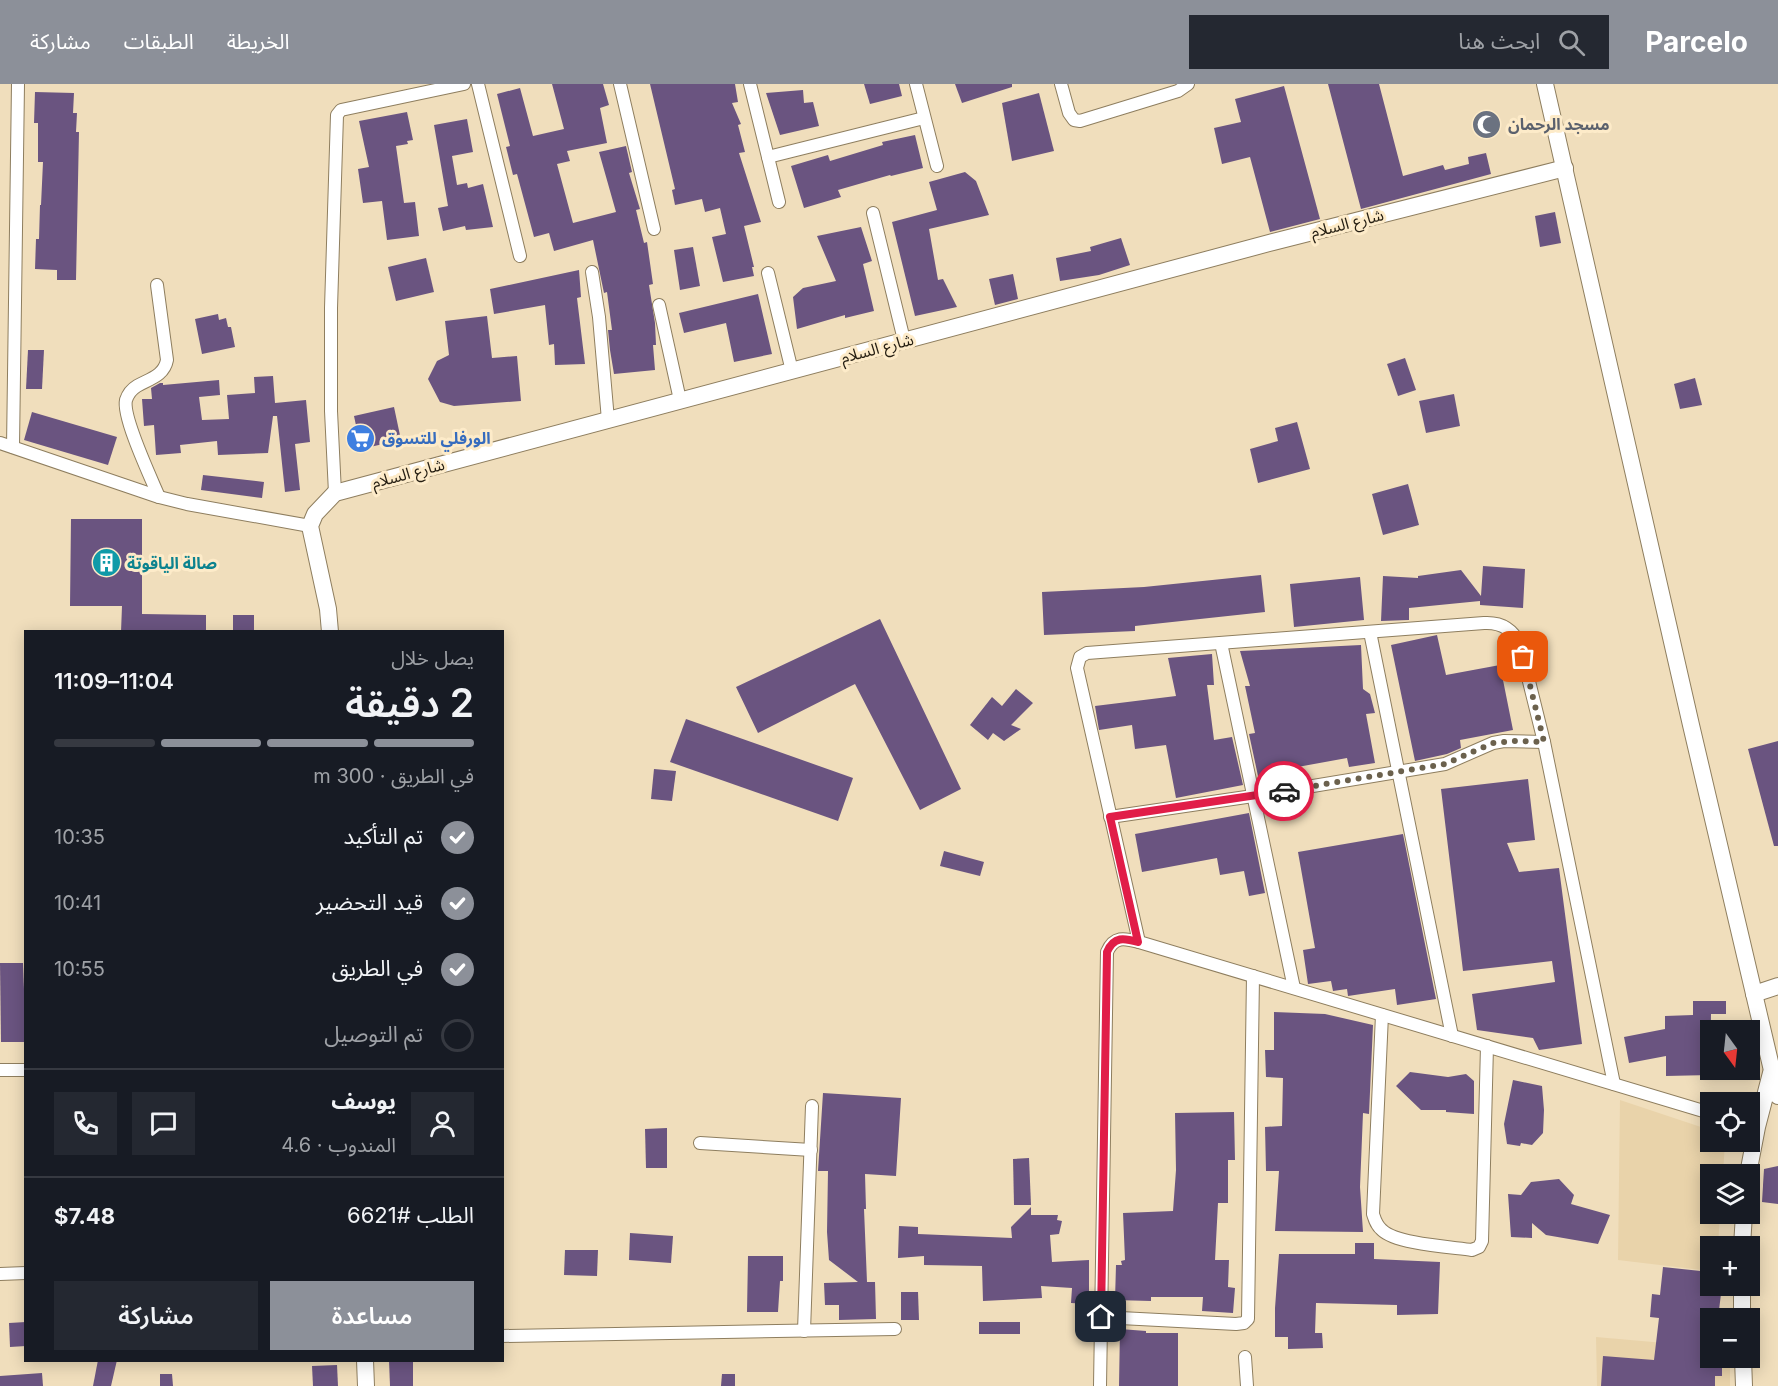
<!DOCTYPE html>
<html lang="ar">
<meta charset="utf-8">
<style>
body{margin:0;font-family:Inter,"Noto Sans Arabic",sans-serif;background:#242831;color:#f1f3f6;direction:rtl;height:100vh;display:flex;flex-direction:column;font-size:22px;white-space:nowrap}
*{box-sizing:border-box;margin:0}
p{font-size:20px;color:#9ea1a6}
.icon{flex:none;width:33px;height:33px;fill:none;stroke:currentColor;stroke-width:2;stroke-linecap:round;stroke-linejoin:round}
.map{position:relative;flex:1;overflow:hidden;direction:ltr}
.details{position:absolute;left:24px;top:546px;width:480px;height:732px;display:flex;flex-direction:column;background:#171b24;border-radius:0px;box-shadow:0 3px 15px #0003;direction:rtl}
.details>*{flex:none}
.needle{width:39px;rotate:165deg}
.controls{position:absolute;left:1700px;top:936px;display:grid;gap:12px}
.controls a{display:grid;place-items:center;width:60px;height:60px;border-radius:0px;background:#171b24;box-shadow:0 3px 15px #0003;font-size:30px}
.pin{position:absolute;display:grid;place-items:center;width:51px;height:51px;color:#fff;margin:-26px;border-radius:12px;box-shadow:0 3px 9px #0006}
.courier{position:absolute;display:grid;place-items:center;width:60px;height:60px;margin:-30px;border:4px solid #e11d48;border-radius:50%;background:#fff;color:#222;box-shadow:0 2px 8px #0007}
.overview em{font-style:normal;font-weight:600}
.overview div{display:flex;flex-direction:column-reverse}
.overview{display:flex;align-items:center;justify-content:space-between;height:102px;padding:0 30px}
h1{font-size:39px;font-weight:600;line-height:45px}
.bar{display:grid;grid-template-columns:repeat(4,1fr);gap:9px 6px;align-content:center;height:72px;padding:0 30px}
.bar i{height:8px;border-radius:4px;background:#363941}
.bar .active{background:#8c9099}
.bar p{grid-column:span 4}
.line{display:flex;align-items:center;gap:15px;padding:0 30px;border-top:2px solid #363941}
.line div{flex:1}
.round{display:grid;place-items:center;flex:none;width:63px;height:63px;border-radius:0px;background:#242831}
ol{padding:0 30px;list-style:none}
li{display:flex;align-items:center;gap:18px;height:66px}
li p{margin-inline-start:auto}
li .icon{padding:6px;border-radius:50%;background:#8c9099;color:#fff;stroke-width:4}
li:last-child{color:#9ea1a6}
li i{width:33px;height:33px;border:3px solid #363941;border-radius:50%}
.primary-button{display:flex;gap:12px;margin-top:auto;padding:12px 30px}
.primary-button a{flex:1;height:69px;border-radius:0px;background:#8c9099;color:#fff;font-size:24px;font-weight:600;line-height:69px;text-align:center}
.primary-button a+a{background:#242831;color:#f1f3f6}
header{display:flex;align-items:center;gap:36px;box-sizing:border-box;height:84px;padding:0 30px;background:#8c9099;color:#fff}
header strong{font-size:28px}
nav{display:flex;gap:33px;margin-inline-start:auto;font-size:21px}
.search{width:420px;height:54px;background:#242831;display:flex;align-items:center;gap:15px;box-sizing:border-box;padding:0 21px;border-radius:0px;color:#9ea1a6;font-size:22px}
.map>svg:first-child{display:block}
.built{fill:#e9d3aa}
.building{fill:#6a5480}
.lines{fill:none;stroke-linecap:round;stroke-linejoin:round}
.street-casing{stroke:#8e7e5f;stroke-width:14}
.secondary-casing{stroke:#8e7e5f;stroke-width:18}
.street{stroke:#fff;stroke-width:12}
.secondary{stroke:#fff;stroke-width:16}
.done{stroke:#6b614d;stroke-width:6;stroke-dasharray:0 10.8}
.route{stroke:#e11d48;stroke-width:8}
.labels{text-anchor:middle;stroke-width:6;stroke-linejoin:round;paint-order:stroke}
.worship-label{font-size:16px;font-weight:bold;fill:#5b616d;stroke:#fdebc9;text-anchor:start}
.street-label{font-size:16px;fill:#241d11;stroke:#fdebc9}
.shop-label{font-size:16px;font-weight:bold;fill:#366cbe;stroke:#fdebc9;text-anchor:start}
.culture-label{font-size:16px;font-weight:bold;fill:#0d838f;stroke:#fdebc9;text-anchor:start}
</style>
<header>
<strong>Parcelo</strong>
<div class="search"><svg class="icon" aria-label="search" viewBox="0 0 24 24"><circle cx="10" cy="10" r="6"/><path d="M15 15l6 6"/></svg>ابحث هنا</div>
<nav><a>الخريطة</a><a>الطبقات</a><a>مشاركة</a></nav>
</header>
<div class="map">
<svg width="1778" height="1302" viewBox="0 0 1778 1302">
<rect width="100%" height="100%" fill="#f0debc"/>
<g class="built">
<polygon points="1620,1016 1710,1046 1710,1058 1725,1058 1723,1090 1710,1090 1710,1130 1720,1130 1718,1162 1710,1162 1710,1187 1618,1176"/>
<polygon points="1596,1253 1710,1263 1710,1274 1730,1274 1730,1302 1597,1302"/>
</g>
<g class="building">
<polygon points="552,0 603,0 609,21 600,24 607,59 567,67 570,77 557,80 573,139 616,128 599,68 626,62 632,88 629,89 640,125 636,126 644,159 647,158 653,200 649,201 655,239 656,261 653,261 655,286 614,290 610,266 608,246 612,246 607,208 604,209 593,156 554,167 549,149 534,153 517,90 513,91 506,63 510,62 497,10 520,4 533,52 564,45"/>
<polygon points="650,0 735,0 738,18 732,19 741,40 738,41 745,68 739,69 761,138 744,142 754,183 752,183 754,192 723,198 712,153 726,150 720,124 705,128 702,115 675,121 672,106 675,105"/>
<polygon points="864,0 899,0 902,12 870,20"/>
<polygon points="955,0 1012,0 1012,3 962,19"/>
<polygon points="1328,0 1379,0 1403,92 1443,81 1445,86 1469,80 1468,73 1486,69 1491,90 1361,125"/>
<polygon points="1284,2 1320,135 1270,148 1250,73 1222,80 1214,44 1241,38 1235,15"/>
<polygon points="803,6 804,19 813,18 819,42 780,51 766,9"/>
<polygon points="35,8 74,9 73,29 77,29 76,48 79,48 76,196 57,196 57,186 35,185 36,155 39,155 40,121 41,121 43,78 38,78 38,39 34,39"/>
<polygon points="1039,9 1054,67 1012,77 1002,19"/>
<polygon points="407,28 413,56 407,57 408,60 396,62 404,119 415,118 419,152 387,156 382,117 363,119 358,85 369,83 359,37"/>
<polygon points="467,35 473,68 452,72 457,101 467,99 468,104 483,100 493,143 466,146 465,142 443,147 438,124 448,122 434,41"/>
<polygon points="915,51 923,84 891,92 890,91 838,106 841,113 804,124 791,82 828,71 830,77 883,61 882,58"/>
<polygon points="965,88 976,97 989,131 929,145 938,196 943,195 957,223 915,232 892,138 937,126 929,98"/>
<polygon points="1555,128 1561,159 1540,163 1535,132"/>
<polygon points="861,143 872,177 863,180 874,227 845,234 845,231 797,245 793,213 803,204 836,197 817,152"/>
<polygon points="1121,154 1130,181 1099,191 1060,197 1056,174 1091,167 1090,163"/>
<polygon points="693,163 700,202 680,206 674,166"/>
<polygon points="426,174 434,208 396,217 388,183"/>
<polygon points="579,186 581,213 577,214 585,280 555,281 554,260 549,261 545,221 494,230 490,205"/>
<polygon points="1013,190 1018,215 995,221 989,195"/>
<polygon points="758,210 772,270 734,278 726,239 684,249 679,229"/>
<polygon points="218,230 219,236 226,234 228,243 231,243 235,263 202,270 195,235"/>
<polygon points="487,232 492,274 517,272 521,317 454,322 440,318 428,295 437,277 449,271 445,237"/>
<polygon points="28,266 44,266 42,305 26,305"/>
<polygon points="1405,274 1416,306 1398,312 1387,280"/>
<polygon points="273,292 275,319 306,316 310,358 295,360 300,406 285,408 277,332 273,332 268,369 218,371 217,357 180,361 181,369 156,371 154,341 144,342 142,315 152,315 151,304 160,299 163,299 163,301 219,296 220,311 199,313 202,336 229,335 227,311 255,309 254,293"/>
<polygon points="1695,294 1702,321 1680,325 1674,300"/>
<polygon points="1454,310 1460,342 1426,349 1419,317"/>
<polygon points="394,323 401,356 361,365 354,332"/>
<polygon points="32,328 117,353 108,381 24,356"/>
<polygon points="1297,338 1310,385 1258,399 1250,365 1278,357 1275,344"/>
<polygon points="203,391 264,398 262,414 201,406"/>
<polygon points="1408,400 1419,441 1383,451 1372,410"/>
<polygon points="71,435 142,435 142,530 206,531 206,548 121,548 122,522 70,522"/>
<polygon points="1483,482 1525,485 1523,524 1480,521 1480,517 1409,524 1409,536 1381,537 1383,492 1418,494 1418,492 1461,486 1481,512"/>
<polygon points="1261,491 1265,528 1135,542 1135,547 1044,551 1042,508 1144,503"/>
<polygon points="1360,493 1364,536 1294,543 1290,500"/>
<rect x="233" y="531" width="21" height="17"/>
<polygon points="880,535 961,705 920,726 855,600 758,649 736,603"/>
<polygon points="1437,551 1446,591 1500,581 1513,646 1460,656 1461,664 1447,670 1415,677 1391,561"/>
<polygon points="1361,561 1363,605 1370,610 1375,629 1366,630 1375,679 1349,683 1347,674 1292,684 1292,688 1258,692 1249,650 1255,649 1245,602 1250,602 1240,567"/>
<polygon points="1212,570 1214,601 1207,601 1214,656 1232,653 1243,701 1176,714 1166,661 1135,665 1132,641 1099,646 1095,622 1176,612 1168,574"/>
<polygon points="1016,605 1033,619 1011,641 1021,645 1004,657 993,649 988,656 970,641 992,613 1002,622"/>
<polygon points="686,635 853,694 838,737 670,678"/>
<polygon points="1778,657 1778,762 1774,762 1748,665"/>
<polygon points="654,685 676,687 672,717 651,715"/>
<polygon points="1528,695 1535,756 1507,759 1519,788 1559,784 1582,960 1539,966 1533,954 1477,946 1472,910 1555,898 1552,877 1463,887 1441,705"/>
<polygon points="1249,729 1265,809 1249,812 1244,787 1220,791 1217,774 1142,788 1135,750"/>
<polygon points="1403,750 1436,915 1397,921 1395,905 1348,912 1347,905 1333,907 1331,897 1308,900 1303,866 1315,864 1298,768"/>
<polygon points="944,767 984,778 980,792 940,782"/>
<polygon points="0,879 23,879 26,958 1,958"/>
<polygon points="1693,917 1726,917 1726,930 1711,930 1710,991 1666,992 1666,972 1629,979 1624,953 1665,945 1665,932 1693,931"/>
<polygon points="1274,928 1325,930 1373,941 1369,1030 1363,1029 1360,1103 1363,1148 1275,1147 1279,1087 1266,1087 1265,1043 1282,1042 1283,994 1266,993 1265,966 1274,966"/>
<polygon points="1410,988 1448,993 1466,990 1474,997 1474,1030 1446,1028 1446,1026 1421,1026 1396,1002"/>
<polygon points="1513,996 1542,1002 1544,1026 1543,1049 1532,1061 1521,1059 1520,1062 1507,1060 1504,1040"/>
<polygon points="823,1009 901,1014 896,1092 865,1090 866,1125 864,1125 867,1198 875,1198 876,1235 839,1236 839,1221 825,1221 824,1199 858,1198 829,1176 827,1148 828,1087 818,1087"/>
<polygon points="1234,1028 1235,1076 1228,1076 1228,1119 1218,1119 1215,1176 1229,1176 1228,1203 1235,1204 1233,1229 1202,1227 1203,1213 1151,1213 1151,1217 1115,1216 1116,1181 1122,1181 1121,1177 1125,1176 1123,1129 1173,1127 1176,1086 1175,1029"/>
<polygon points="667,1044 667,1084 646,1084 645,1045"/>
<polygon points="1029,1074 1031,1121 1014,1121 1013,1075"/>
<polygon points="1778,1082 1778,1120 1762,1118 1764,1085"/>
<polygon points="1559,1095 1574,1111 1571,1120 1610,1131 1598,1160 1546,1151 1532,1139 1532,1154 1511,1153 1508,1110 1521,1111 1531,1098"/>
<polygon points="1031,1123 1031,1131 1058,1131 1057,1136 1062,1137 1059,1150 1050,1151 1052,1178 1089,1176 1089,1220 1071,1219 1072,1204 1041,1202 1042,1214 983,1217 982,1182 924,1181 924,1172 898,1174 899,1142 918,1143 918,1150 1012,1154 1011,1143"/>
<polygon points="630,1149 673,1152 671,1179 629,1176"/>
<polygon points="1355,1159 1374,1159 1374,1175 1440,1178 1438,1230 1397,1231 1397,1221 1316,1219 1315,1249 1322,1249 1323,1264 1288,1265 1288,1253 1275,1253 1275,1224 1279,1170 1355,1170"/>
<polygon points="565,1166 598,1166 597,1192 564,1191"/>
<polygon points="748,1172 783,1172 783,1197 780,1197 778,1228 747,1228"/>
<polygon points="1663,1183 1710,1188 1710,1202 1722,1202 1718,1234 1710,1234 1710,1274 1722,1274 1722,1292 1715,1292 1715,1302 1601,1302 1603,1272 1654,1276 1659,1234 1650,1233 1652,1210 1660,1211"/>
<polygon points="901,1208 918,1208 919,1236 901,1236"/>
<polygon points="26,1238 26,1262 10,1263 9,1239"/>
<rect x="979" y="1238" width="41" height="12"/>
<polygon points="1120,1245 1146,1247 1146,1249 1178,1249 1178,1302 1119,1302"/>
<polygon points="98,1276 117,1276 111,1302 93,1302"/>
<polygon points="389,1276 413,1276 413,1302 390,1302"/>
<polygon points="337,1281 338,1302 313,1302 312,1282"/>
<polygon points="42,1289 43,1302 0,1302 0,1292"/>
<polygon points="160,1290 172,1290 173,1302 160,1302"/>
<polygon points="722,1290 735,1290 735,1302 721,1302"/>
</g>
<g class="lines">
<defs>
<g id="street">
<polyline points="478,0 520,172"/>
<polyline points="620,0 654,145"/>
<polyline points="750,0 779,118"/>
<polyline points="916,0 937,82"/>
<polyline points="1061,0 1069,29 1074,36 1080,37 1178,7 1188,0"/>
<polyline points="768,73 924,34"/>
<polyline points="873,129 904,256"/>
<polyline points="592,188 599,233 608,336"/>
<polyline points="768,189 792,287"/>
<path d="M157 201 167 276C164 292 149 295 137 302 132 305 128 310 126 316 122 333 151 394 159 413"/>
<polyline points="659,221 680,316"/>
<polyline points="0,359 159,413 187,420 310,442"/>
<polyline points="13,363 18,0"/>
<polyline points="335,409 331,327 331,224 337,31 341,26 464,0"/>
<polyline points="1370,548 1452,952"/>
<polyline points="1221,559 1294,904"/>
<polyline points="1110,733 1253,712 1445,680 1493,659 1504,657 1544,658"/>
<path d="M1139 858 1077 584 1080 573 1087 569 1484 539C1501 538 1513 545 1520 561L1544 658 1614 1000"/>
<path d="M1382 931 1373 1130C1375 1136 1376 1141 1382 1146 1396 1160 1452 1163 1472 1166L1479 1163 1482 1157 1487 962"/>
<polyline points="0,986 26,986"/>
<polyline points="700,1059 811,1066"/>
<polyline points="0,1190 26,1189"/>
<polyline points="1101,1233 1236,1240 1244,1239 1248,1235 1253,892"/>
<polyline points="804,1247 812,1022"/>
<polyline points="502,1252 895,1245"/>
<polyline points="1245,1273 1247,1302"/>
<path d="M1100 1302 1107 868C1114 852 1124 854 1139 858L1710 1029"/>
</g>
<g id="secondary">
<polyline points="1545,0 1691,641 1778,1012"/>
<polyline points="330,548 328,525 310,442 315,430 335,409 1273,158 1565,84"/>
<polyline points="1754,910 1778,902"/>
<polyline points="1748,1090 1757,1043 1771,989"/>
<polyline points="1742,1162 1744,1130"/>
<polyline points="1742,1202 1742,1234"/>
<polyline points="1743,1274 1744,1302"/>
<polyline points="365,1276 366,1302"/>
</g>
</defs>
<use href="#street" class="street-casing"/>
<use href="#secondary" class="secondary-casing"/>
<use href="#street" class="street"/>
<use href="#secondary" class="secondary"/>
</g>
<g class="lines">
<polyline class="done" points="1284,707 1445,680 1493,659 1515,657 1544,658 1523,573"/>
<path class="route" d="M1101 1233 1107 868C1114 852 1124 854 1138 858L1110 733 1284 707"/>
</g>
<defs>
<symbol id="mosque-disc" viewBox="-11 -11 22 22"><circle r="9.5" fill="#6b7280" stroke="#fdebc9"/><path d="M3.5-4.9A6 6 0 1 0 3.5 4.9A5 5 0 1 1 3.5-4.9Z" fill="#fff"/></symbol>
<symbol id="supermarket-disc" viewBox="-11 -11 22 22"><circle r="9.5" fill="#3f7fe0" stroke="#fdebc9"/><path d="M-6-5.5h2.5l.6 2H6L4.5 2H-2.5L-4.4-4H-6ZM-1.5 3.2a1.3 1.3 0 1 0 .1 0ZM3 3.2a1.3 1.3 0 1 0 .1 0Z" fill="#fff"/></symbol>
<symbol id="building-disc" viewBox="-11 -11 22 22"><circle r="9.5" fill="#0f9aa8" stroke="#fdebc9"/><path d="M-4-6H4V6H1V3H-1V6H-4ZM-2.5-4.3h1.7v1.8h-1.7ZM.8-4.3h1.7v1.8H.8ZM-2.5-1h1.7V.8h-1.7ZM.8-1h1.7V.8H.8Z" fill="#fff"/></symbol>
</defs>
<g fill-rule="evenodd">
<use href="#mosque-disc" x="1470" y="24" width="33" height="33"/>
<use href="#supermarket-disc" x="344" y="338" width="33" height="33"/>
<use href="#building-disc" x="90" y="462" width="33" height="33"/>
</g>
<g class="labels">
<g class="worship-label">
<text x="1508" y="46">مسجد الرحمان</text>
</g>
<g class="street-label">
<text transform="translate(1347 139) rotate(-14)" y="6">شارع السلام</text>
<text transform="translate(877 264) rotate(-15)" y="6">شارع السلام</text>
<text transform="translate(408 389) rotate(-15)" y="6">شارع السلام</text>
</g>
<g class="shop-label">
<text x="382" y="360">الورفلي للتسوق</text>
</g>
<g class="culture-label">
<text x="127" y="485">صالة الياقوتة</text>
</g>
</g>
</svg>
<div class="controls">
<a><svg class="needle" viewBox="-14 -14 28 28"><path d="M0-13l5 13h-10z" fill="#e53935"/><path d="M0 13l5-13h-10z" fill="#9ea1a6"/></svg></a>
<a><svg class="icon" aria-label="locate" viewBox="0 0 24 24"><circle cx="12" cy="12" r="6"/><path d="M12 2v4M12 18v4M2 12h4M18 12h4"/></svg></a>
<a><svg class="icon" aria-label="layers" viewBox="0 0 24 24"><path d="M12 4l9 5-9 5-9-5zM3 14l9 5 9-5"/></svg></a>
<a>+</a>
<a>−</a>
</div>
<div class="pin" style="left:1523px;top:573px;background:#ea580c"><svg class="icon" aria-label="bag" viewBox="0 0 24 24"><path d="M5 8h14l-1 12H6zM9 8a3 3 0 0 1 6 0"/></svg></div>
<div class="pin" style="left:1101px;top:1233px;background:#1f2937"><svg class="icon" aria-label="home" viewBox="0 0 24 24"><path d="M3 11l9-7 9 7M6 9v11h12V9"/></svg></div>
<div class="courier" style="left:1284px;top:707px"><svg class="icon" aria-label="car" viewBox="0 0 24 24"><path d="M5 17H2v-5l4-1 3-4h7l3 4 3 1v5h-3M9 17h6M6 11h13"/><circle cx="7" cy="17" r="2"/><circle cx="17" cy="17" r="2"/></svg></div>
<section class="details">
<div class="overview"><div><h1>2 دقيقة</h1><p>يصل خلال</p></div><em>11:04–11:09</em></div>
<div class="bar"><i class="active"></i><i class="active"></i><i class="active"></i><i></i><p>في الطريق · 300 m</p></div>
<ol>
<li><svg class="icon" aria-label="check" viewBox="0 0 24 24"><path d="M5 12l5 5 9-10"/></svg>تم التأكيد<p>10:35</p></li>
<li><svg class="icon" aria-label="check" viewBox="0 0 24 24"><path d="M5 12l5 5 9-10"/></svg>قيد التحضير<p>10:41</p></li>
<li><svg class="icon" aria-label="check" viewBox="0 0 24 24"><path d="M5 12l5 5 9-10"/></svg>في الطريق<p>10:55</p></li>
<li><i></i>تم التوصيل</li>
</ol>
<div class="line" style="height:108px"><a class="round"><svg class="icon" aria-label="person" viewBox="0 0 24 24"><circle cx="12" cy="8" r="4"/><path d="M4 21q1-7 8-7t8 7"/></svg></a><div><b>يوسف</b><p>المندوب · 4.6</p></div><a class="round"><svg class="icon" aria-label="chat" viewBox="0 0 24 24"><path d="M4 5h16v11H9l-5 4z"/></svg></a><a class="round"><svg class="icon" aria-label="phone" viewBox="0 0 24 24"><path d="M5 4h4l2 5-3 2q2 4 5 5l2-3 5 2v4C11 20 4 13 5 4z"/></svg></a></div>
<div class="line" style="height:78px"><div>الطلب #6621</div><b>$7.48</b></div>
<div class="primary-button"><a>مساعدة</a><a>مشاركة</a></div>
</section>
</div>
